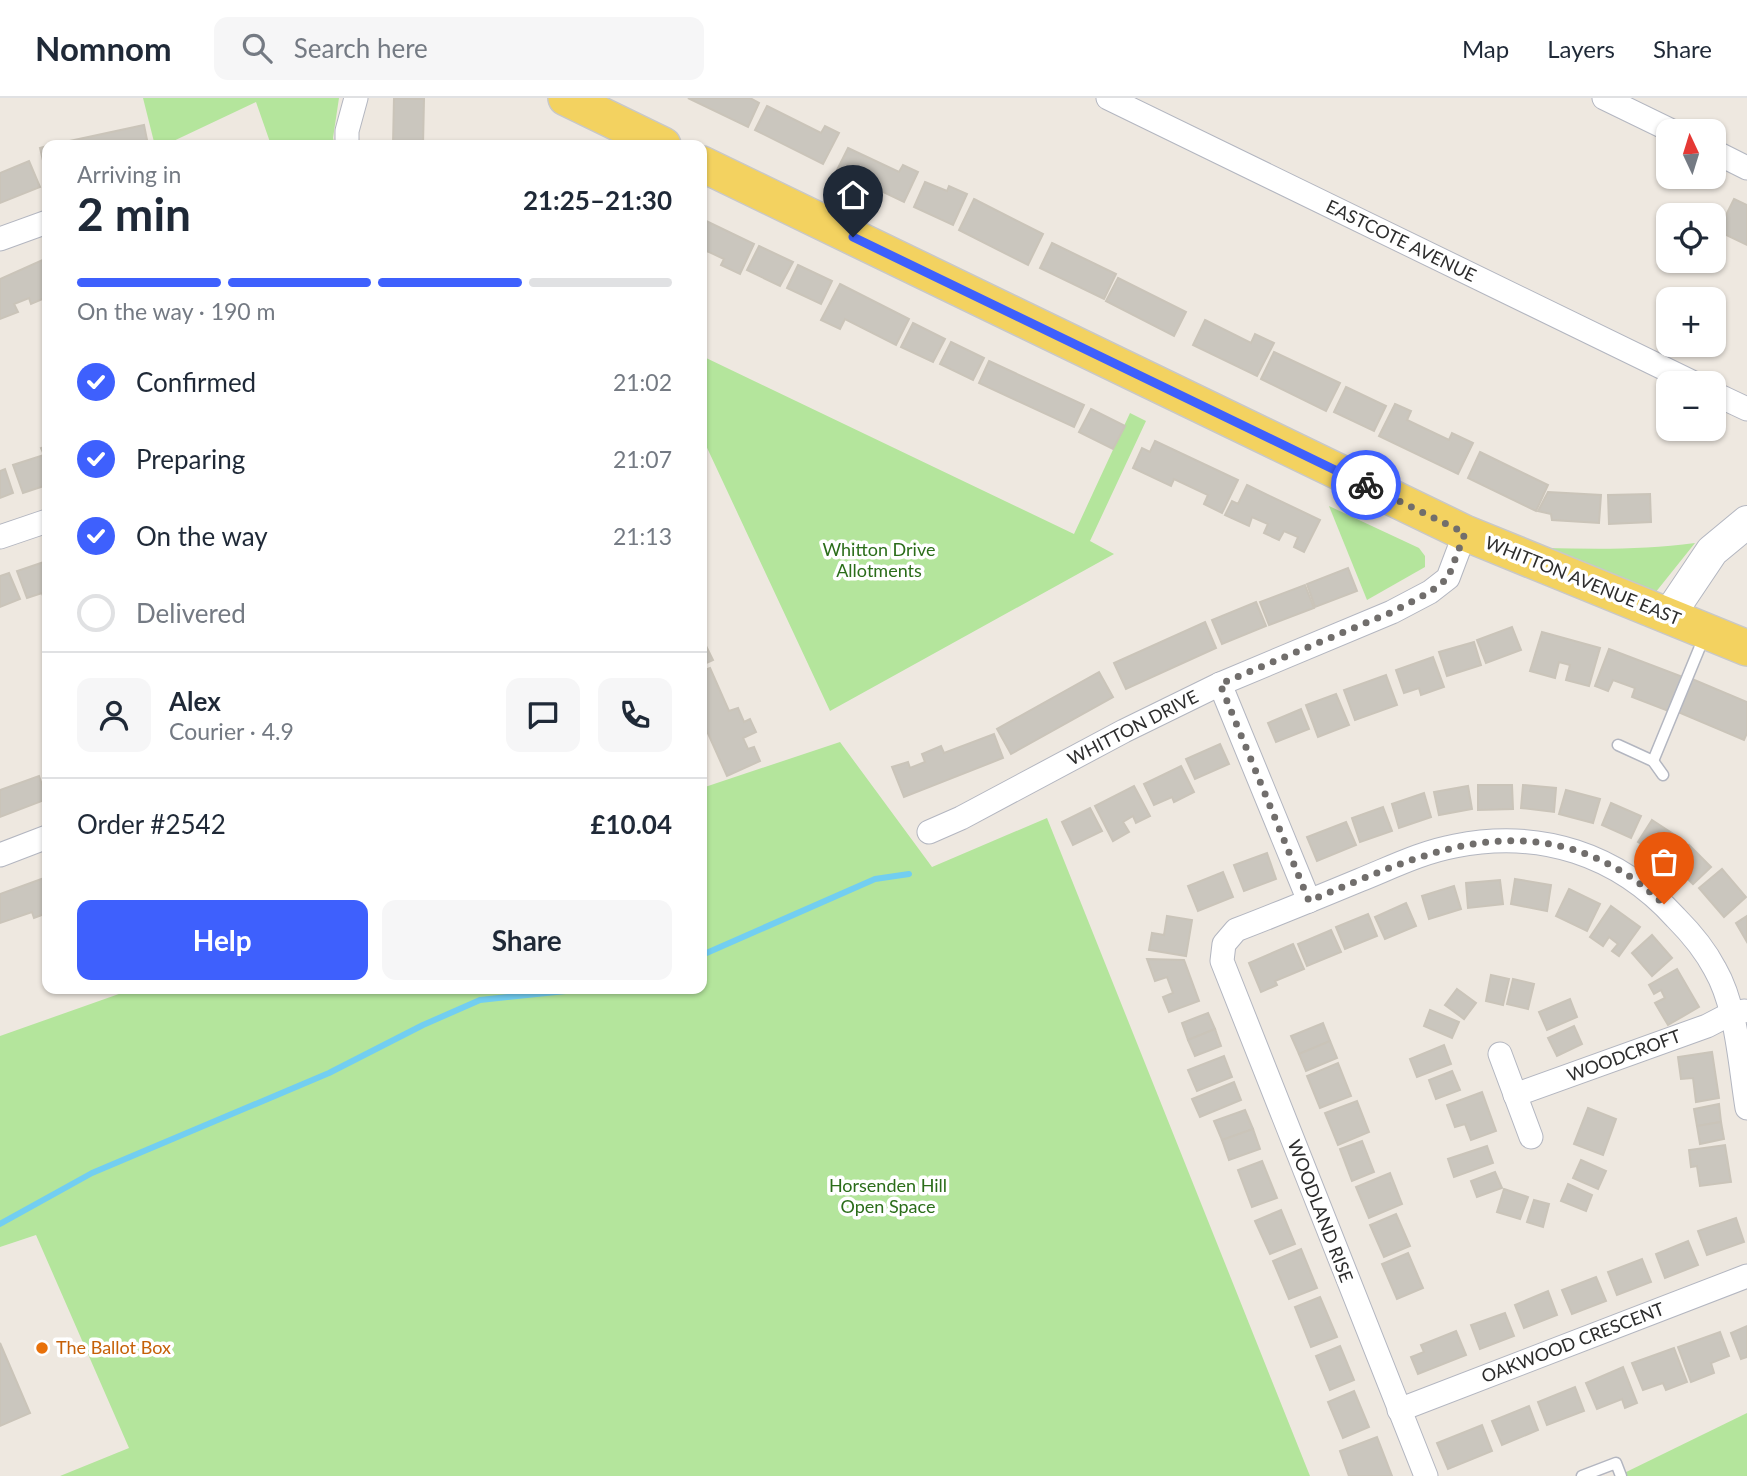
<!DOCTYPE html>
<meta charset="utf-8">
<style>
body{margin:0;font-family:Lato,sans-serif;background:#f6f6f7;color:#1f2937;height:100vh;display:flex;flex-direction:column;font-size:26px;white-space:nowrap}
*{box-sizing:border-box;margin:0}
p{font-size:23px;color:#747a83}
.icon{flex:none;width:38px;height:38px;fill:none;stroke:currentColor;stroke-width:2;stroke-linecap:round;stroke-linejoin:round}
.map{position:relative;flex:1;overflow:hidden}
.side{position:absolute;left:42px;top:42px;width:665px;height:854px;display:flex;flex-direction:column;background:#fff;border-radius:14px;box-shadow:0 2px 5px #0004}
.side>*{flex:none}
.needle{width:46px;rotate:356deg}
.tools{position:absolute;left:1656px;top:21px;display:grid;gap:14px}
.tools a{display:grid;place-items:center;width:70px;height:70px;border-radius:14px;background:#fff;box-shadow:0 2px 5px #0004;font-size:35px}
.pin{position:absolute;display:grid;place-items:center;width:60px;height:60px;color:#fff;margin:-72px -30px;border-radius:50% 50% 50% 0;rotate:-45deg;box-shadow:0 0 7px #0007}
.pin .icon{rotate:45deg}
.courier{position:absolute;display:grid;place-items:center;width:70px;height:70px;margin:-35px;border:5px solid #3e60fd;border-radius:50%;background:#fff;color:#222;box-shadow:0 2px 9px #0007}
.head em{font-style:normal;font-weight:700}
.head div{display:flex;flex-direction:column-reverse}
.head{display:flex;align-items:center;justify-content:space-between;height:119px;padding:0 35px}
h1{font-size:46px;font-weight:700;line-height:52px}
.bar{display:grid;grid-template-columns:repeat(4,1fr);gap:10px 7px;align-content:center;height:84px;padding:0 35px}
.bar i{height:9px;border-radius:5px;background:#e0e1e3}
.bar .selected{background:#3e60fd}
.bar p{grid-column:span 4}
.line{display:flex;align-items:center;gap:18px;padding:0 35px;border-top:2px solid #e0e1e3}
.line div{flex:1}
.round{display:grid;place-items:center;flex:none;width:74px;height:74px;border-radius:14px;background:#f6f6f7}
ol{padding:0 35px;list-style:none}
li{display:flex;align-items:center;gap:21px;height:77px}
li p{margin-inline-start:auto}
li .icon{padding:7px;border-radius:50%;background:#3e60fd;color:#fff;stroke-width:4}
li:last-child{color:#747a83}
li i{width:38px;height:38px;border:4px solid #e0e1e3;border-radius:50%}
.action{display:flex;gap:14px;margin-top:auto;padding:14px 35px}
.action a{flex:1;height:80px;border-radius:14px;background:#3e60fd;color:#fff;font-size:28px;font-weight:700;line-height:80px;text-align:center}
.action a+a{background:#f6f6f7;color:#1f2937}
header{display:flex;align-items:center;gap:42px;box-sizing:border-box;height:98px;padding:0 35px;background:#fff;border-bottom:2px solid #e0e1e3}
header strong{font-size:33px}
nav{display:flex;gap:38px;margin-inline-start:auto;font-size:24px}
.search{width:490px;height:63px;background:#f6f6f7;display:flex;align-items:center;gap:18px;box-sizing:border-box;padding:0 24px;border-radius:14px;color:#747a83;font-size:26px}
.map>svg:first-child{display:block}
.green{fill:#b4e59c}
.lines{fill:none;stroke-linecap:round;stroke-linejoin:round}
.stream{stroke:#72cef1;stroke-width:6}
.building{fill:#cac6be;stroke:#cac4b9;stroke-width:2}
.lane-casing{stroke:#b3b6c0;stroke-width:13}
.street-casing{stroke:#b3b6c0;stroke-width:25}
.secondary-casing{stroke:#b3b6c0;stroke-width:34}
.primary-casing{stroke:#c8c8c8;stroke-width:38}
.lane{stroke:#fff;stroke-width:10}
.street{stroke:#fff;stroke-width:23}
.secondary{stroke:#fff;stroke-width:32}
.primary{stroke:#f3d260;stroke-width:35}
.done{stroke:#716e6c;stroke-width:7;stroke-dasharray:0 12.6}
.route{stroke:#3e60fd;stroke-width:9}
.food-dot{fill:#e8710a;stroke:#fff;stroke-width:2.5}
.labels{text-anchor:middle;stroke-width:7;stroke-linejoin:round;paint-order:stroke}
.street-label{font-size:18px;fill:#2d2d2d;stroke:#fff}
.park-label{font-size:18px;fill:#2b6d1a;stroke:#fff}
.food-label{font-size:18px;fill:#c56008;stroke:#fff;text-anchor:start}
</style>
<header>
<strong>Nomnom</strong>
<div class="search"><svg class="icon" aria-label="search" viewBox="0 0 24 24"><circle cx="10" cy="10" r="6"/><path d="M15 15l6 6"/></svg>Search here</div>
<nav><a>Map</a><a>Layers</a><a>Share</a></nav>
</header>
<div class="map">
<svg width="1747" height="1378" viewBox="0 0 1747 1378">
<rect width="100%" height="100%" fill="#eee8e0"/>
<g class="green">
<polygon points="143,0 339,0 333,40 335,47 271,47 256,4 165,47 157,47 154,44"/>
<polygon points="702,258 1074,436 1130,315 1146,323 1090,443 1114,456 830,613 702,339"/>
<polygon points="1329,408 1419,450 1425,458 1425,469 1367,502"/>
<path d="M1695 445 1655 495 1545 450C1595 451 1645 452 1695 445Z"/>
<polygon points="840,644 932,769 1047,720 1310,1378 60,1378 129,1350 36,1137 0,1149 0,938 133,891 702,891 702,690"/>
<polygon points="1747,1315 1747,1378 1618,1378"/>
</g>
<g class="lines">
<g class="stream">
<polyline points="702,857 875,781 909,776"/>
<polyline points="0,1126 92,1075 329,975 423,927 480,902 585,891"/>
</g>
</g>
<g class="building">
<polygon points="394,0 424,1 423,47 393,47"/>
<polygon points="688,0 750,0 759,5 748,29"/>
<polygon points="767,8 821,35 825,28 839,35 823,66 755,32"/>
<polygon points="144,27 148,47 51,47"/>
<polygon points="47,48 47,75 46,75 40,50"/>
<polygon points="848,50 899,74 903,67 918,74 904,104 837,72"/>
<polygon points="29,63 40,89 0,105 0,75"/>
<polygon points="925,84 947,93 949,88 967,96 953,127 914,109"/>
<polygon points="974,101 1043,136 1028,167 959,132"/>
<polygon points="1734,101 1747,107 1747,147 1718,133"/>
<polygon points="702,121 754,146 740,176 721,167 724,161 707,153 702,161"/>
<polygon points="1052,145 1116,176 1104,201 1040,170"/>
<polygon points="759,148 793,164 780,188 747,172"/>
<polygon points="47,160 47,199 31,206 29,200 14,206 18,214 0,221 0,181"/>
<polygon points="798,167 832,183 821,206 787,190"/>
<polygon points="1118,180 1186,214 1174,238 1106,203"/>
<polygon points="840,186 909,221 896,247 845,221 840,231 821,222"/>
<polygon points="1205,222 1251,245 1255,236 1274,245 1257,278 1193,247"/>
<polygon points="913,225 945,241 933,264 901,249"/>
<polygon points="951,244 984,260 973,282 940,266"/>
<polygon points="1274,254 1340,285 1326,313 1261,281"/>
<polygon points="989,263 1084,307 1074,329 979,285"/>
<polygon points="1346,289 1386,308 1374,333 1334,314"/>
<polygon points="1395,306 1411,313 1407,322 1449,342 1452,335 1473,345 1458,376 1379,338"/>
<polygon points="1091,311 1125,328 1113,351 1079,334"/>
<polygon points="1155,343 1238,382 1222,415 1204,406 1208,397 1174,381 1171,388 1133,370 1142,350 1150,354"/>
<polygon points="47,348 47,387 23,395 13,367 44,357 41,350"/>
<polygon points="1480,354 1548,387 1536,413 1468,380"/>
<polygon points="5,371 13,395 0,400 0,373"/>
<polygon points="1247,387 1320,422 1304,454 1294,449 1298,439 1284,433 1279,442 1264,435 1268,426 1252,419 1249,428 1225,417 1232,403 1238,406"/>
<polygon points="1548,394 1601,397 1599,425 1552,422 1551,416 1538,413"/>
<polygon points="1650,396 1651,424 1609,426 1608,397"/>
<polygon points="47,463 47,500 44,501 42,495 27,500 17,473"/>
<polygon points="1348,470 1357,493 1315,509 1307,486"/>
<polygon points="9,475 20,501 0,509 0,478"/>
<polygon points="1305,487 1314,510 1269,527 1260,504"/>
<polygon points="1256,504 1266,528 1222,546 1212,522"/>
<polygon points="1205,524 1216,550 1126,591 1114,565"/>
<polygon points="1512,529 1521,552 1486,565 1477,542"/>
<polygon points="1542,534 1600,550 1589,588 1566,582 1570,567 1559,564 1555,580 1530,573"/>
<polygon points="704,544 713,562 702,567 702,546"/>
<polygon points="1474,544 1481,567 1447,578 1439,554"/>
<polygon points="1609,551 1683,579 1671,614 1632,599 1635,590 1613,582 1608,593 1595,588"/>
<polygon points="1433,559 1444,589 1421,597 1419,590 1404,595 1396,572"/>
<polygon points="710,570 729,613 738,610 744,624 750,621 756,634 743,640 748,651 754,649 760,663 727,678 702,622 702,573"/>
<polygon points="1099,574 1113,599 1011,656 997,631"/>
<polygon points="1386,577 1397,607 1355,622 1344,592"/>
<polygon points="1692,581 1747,604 1747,635 1744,642 1678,614"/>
<polygon points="1336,596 1349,627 1318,639 1306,607"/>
<polygon points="1301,611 1309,631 1276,644 1268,625"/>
<polygon points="994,636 1003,660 904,699 892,669 908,664 910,670 925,664 922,656 941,648 944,655"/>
<polygon points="1220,646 1229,666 1195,681 1186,661"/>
<polygon points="1181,668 1194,694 1174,704 1172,699 1154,707 1144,686"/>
<polygon points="39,678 47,701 0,719 0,692"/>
<polygon points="1478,687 1512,687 1513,711 1478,712"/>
<polygon points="1523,687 1556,690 1554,714 1521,710"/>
<polygon points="1134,688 1150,718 1136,725 1133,718 1123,724 1129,734 1113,743 1095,708"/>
<polygon points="1468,688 1472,711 1439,717 1434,694"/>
<polygon points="1566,692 1600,701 1593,725 1559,716"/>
<polygon points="1424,695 1431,719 1399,730 1392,706"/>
<polygon points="1611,705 1641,718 1631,740 1602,727"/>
<polygon points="1383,709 1392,733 1360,744 1352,720"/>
<polygon points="1090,710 1102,733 1073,747 1062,724"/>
<polygon points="1652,722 1678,739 1665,760 1638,744"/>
<polygon points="1346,724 1356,747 1317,763 1307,739"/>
<polygon points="1689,747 1711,769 1693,786 1671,765"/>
<polygon points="1267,755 1276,781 1244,793 1234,767"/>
<polygon points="1722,771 1746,799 1724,819 1699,790"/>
<polygon points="1223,774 1233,799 1198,813 1188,788"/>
<polygon points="47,779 47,815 34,820 32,814 0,825 0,796"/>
<polygon points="1515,781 1551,787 1547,813 1511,806"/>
<polygon points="1500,782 1503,806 1468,810 1466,785"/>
<polygon points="1454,788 1461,811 1429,821 1422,798"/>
<polygon points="1569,791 1600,806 1587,833 1556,818"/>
<polygon points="1406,805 1416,828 1385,841 1375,819"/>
<polygon points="1611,808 1640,829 1619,858 1612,853 1618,846 1609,839 1603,848 1590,839"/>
<polygon points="1368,816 1377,838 1345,851 1336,829"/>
<polygon points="1167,818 1192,822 1186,858 1149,852 1152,835 1164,837"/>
<polygon points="1747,818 1747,844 1736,825"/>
<polygon points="1331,832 1341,854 1307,868 1298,846"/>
<polygon points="1652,837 1672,860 1652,878 1632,855"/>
<polygon points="1293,846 1304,871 1275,883 1277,887 1261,894 1249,865"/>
<polygon points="1147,861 1184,862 1199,903 1169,914 1163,899 1173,895 1167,879 1155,883"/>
<polygon points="1677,871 1699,909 1668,927 1655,905 1665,900 1661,892 1654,896 1649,887"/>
<polygon points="1491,877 1509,881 1503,907 1486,903"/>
<polygon points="1513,881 1534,886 1528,911 1507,906"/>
<polygon points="1457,891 1476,905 1464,921 1445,907"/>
<polygon points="1570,901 1577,919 1547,932 1539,914"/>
<polygon points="1430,912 1459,924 1452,940 1424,928"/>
<polygon points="1208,915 1215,931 1188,942 1182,925"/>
<polygon points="1323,925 1330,943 1299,956 1291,938"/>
<polygon points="1574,928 1582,946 1557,958 1548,940"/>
<polygon points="1215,931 1221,948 1195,958 1188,942"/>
<polygon points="1330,943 1337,960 1306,973 1299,956"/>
<polygon points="1444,947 1451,966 1417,979 1410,961"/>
<polygon points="1712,954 1719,1000 1696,1004 1693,980 1681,981 1678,959"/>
<polygon points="1224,958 1232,979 1197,993 1188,972"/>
<polygon points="1338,965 1351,998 1320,1010 1307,978"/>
<polygon points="1452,973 1460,992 1436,1001 1429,982"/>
<polygon points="1234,984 1241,1002 1200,1019 1192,1001"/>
<polygon points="1482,994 1496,1033 1471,1042 1465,1026 1455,1029 1447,1007"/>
<polygon points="1357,1003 1369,1034 1338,1047 1325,1015"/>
<polygon points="1719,1006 1721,1024 1697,1028 1694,1011"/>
<polygon points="1588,1010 1616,1021 1603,1057 1574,1046"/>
<polygon points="1245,1012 1253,1031 1222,1042 1214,1023"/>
<polygon points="1721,1024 1724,1041 1700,1046 1697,1028"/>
<polygon points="1253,1031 1260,1051 1229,1062 1222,1042"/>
<polygon points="1362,1043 1374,1074 1352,1083 1340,1051"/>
<polygon points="1725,1047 1731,1084 1700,1088 1697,1068 1691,1069 1689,1052"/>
<polygon points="1487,1048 1493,1065 1454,1079 1448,1061"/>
<polygon points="1581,1062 1606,1073 1598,1091 1573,1080"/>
<polygon points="1262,1063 1277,1100 1252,1109 1238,1072"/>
<polygon points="1495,1074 1502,1090 1477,1099 1471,1083"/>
<polygon points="1390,1075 1402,1106 1369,1120 1356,1089"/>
<polygon points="1568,1086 1592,1097 1586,1113 1561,1103"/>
<polygon points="1504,1091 1528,1099 1520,1121 1497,1114"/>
<polygon points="1534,1102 1549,1106 1543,1129 1527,1124"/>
<polygon points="1281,1112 1295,1146 1270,1156 1255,1123"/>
<polygon points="1396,1116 1410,1148 1384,1159 1370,1127"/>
<polygon points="1736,1120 1744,1144 1707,1157 1698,1133"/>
<polygon points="1688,1143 1698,1167 1665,1180 1656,1156"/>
<polygon points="1301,1151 1317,1190 1289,1201 1273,1163"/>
<polygon points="1408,1155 1423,1190 1397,1201 1382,1166"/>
<polygon points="1642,1161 1651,1184 1617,1197 1608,1174"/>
<polygon points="1596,1179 1606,1203 1572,1216 1562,1192"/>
<polygon points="1548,1193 1557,1217 1524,1230 1515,1207"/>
<polygon points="1320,1199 1337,1239 1311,1249 1295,1209"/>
<polygon points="1505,1215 1514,1238 1480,1251 1471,1227"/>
<polygon points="1747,1228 1747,1259 1741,1261 1731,1235"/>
<polygon points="1456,1233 1466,1257 1418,1276 1411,1259 1424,1254 1421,1247"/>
<polygon points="1720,1234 1729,1258 1711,1265 1714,1275 1691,1284 1678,1249"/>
<polygon points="0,1245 30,1315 0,1328"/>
<polygon points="1340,1248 1354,1282 1330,1292 1316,1258"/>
<polygon points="1674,1250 1687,1284 1666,1292 1663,1285 1643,1292 1632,1265"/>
<polygon points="1623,1269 1637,1305 1625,1310 1622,1301 1597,1311 1586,1285"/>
<polygon points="1575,1289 1584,1313 1547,1327 1538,1304"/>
<polygon points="1354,1293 1369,1329 1343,1340 1328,1304"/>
<polygon points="1529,1308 1538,1332 1502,1347 1492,1323"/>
<polygon points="1482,1327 1492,1353 1448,1371 1437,1345"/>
<polygon points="1377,1339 1392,1378 1349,1378 1340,1353"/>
</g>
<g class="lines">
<defs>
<g id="lane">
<polyline points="1618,647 1653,663 1663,677"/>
<polyline points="1653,663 1704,539"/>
<polyline points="1582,1378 1616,1365 1621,1378"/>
</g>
<g id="street">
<polyline points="1108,0 1694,285"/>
<polyline points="1604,0 1672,33"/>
<polyline points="347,47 347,33 356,0"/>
<polyline points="1713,53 1747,70"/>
<polyline points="0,141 47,124"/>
<polyline points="1713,295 1747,311"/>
<polyline points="0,439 47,423"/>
<polyline points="1220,586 1309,803"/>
<polyline points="929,734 961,720 1124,633 1220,586 1392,514 1430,494 1448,480 1465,435"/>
<polyline points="0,757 47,739"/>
<polyline points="1500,956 1531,1039"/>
<polyline points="1515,997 1707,928 1732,915 1744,913"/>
<polyline points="1399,1312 1747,1178"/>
<path d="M1426 1378 1222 863 1224 846 1236 832C1278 816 1319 799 1360 782 1390 770 1422 754 1455 748 1540 731 1618 756 1676 820 1691 835 1705 852 1715 871 1737 909 1740 967 1747 1010"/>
</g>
<polyline id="secondary" points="1669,517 1712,453 1747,424"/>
<g id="primary">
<polyline points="566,0 663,47"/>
<polyline points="702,66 1465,435 1747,550"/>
</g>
</defs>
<use href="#lane" class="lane-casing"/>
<use href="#street" class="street-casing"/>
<use href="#secondary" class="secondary-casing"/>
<use href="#primary" class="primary-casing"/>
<use href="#lane" class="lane"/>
<use href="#street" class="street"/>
<use href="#secondary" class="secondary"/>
<use href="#primary" class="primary"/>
</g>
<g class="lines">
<path class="done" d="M1366 387 1465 435 1448 480 1430 494 1392 514 1220 586 1309 803C1420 757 1522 705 1635 782 1645 789 1654 798 1664 806"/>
<polyline class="route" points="853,139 1366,387"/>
</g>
<circle class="food-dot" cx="42" cy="1250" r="7"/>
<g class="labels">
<g class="street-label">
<text transform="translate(1401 143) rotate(26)" y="6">EASTCOTE AVENUE</text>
<text transform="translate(1583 483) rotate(22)" y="6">WHITTON AVENUE EAST</text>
<text transform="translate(1133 630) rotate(-27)" y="6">WHITTON DRIVE</text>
<text transform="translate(1624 958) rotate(-20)" y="6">WOODCROFT</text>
<text transform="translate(1320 1113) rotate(69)" y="6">WOODLAND RISE</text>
<text transform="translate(1573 1245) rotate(-21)" y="6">OAKWOOD CRESCENT</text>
</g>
<g class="park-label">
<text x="879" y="458">Whitton Drive<tspan x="879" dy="21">Allotments</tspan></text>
<text x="888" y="1094">Horsenden Hill<tspan x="888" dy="21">Open Space</tspan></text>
</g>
<g class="food-label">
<text x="56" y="1256">The Ballot Box</text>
</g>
</g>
</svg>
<div class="tools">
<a><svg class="needle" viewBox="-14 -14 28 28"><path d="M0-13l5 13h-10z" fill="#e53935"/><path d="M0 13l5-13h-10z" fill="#747a83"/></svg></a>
<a><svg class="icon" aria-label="locate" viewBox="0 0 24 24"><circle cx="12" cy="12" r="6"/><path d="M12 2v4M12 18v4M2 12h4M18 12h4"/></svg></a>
<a>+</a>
<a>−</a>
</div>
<div class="pin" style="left:1664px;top:806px;background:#ea580c"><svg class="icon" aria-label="bag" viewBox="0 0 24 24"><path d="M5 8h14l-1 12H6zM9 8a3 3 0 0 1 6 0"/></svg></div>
<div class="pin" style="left:853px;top:139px;background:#1f2937"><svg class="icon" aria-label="home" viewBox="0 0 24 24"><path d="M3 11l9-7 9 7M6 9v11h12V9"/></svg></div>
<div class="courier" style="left:1366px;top:387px"><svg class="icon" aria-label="bike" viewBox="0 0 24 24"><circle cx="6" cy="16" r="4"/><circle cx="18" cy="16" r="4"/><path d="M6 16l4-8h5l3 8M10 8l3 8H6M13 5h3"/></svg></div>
<section class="side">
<div class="head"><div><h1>2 min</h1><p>Arriving in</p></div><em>21:25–21:30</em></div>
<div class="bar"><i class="selected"></i><i class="selected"></i><i class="selected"></i><i></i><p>On the way · 190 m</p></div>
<ol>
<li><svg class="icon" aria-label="check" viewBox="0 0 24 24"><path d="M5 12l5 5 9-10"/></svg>Confirmed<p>21:02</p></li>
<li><svg class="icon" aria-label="check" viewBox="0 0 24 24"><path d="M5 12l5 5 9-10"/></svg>Preparing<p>21:07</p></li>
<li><svg class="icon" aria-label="check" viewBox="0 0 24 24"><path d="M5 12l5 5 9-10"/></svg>On the way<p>21:13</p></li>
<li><i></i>Delivered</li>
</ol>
<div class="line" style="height:126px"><a class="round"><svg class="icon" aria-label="person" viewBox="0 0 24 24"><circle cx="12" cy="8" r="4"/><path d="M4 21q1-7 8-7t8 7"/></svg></a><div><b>Alex</b><p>Courier · 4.9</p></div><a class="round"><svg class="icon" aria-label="chat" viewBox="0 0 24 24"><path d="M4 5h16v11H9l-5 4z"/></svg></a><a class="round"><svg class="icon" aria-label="phone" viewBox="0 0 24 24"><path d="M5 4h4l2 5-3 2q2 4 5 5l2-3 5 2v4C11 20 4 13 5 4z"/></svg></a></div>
<div class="line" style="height:91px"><div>Order #2542</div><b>£10.04</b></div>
<div class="action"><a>Help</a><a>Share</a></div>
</section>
</div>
